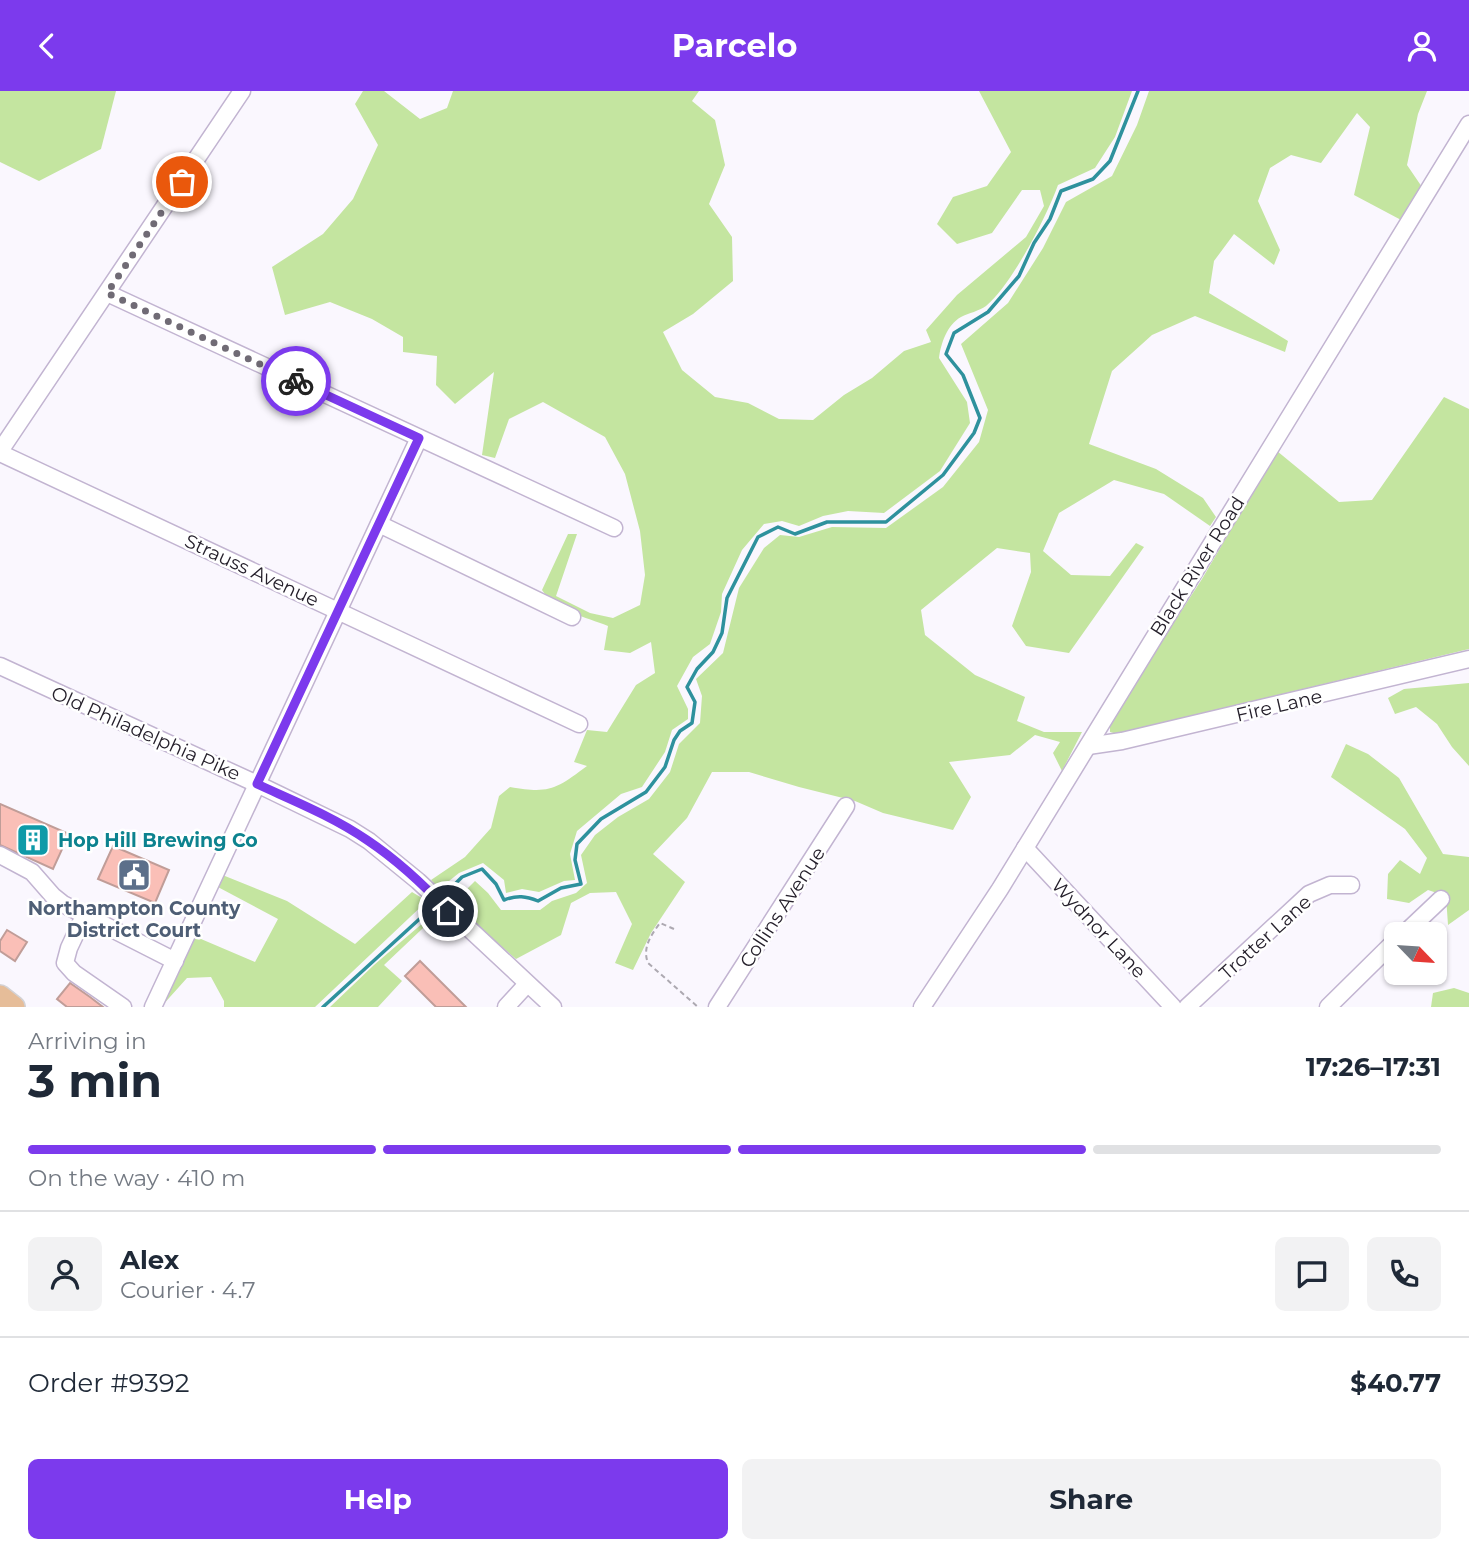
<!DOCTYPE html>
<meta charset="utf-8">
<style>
body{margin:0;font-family:Montserrat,sans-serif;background:#f2f2f3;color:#1f2937;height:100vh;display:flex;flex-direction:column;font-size:26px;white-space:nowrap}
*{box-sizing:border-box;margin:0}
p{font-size:23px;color:#747a83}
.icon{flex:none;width:38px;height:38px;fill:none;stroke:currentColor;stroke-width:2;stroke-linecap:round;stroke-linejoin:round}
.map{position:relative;height:916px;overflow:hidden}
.details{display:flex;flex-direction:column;background:#fff;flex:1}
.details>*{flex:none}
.needle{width:46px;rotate:115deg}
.buttons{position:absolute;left:1384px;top:831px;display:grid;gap:14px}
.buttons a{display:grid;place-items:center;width:63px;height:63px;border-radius:10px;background:#fff;box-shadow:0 2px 5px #0004;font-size:35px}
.pin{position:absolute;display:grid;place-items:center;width:60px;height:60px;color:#fff;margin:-30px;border:4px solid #fff;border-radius:50%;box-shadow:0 2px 7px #0007}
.courier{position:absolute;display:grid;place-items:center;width:70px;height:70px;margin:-35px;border:5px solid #7c3aed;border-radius:50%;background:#fff;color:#222;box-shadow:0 2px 9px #0007}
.headline em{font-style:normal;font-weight:700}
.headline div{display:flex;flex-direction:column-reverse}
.headline{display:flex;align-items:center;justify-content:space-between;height:119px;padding:0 28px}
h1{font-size:46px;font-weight:700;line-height:52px}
.bar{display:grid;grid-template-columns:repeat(4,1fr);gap:10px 7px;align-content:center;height:84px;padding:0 28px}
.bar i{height:9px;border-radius:5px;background:#e0e1e3}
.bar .selected{background:#7c3aed}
.bar p{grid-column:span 4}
.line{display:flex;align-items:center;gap:18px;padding:0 28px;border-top:2px solid #e0e1e3}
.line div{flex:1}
.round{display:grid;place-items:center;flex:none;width:74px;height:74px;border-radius:10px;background:#f2f2f3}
.button{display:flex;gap:14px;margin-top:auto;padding:14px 28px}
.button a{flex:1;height:80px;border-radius:10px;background:#7c3aed;color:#fff;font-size:28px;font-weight:700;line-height:80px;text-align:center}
.button a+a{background:#f2f2f3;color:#1f2937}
header{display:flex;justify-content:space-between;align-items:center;height:91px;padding:0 28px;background:#7c3aed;color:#fff;font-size:32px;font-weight:700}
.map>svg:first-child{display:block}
.green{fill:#c4e5a0}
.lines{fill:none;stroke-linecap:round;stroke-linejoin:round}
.stream{stroke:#2e919d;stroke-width:3.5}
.building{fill:#fabfb7;stroke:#c09d98;stroke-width:2}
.minor-casing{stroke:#c2b4d1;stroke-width:19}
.major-casing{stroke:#d3d2d5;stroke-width:24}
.path{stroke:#ada9b1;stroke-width:2;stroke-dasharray:5 3.5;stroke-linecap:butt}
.minor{stroke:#fff;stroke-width:16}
.major{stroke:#e6bd99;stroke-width:21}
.done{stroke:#706b75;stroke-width:7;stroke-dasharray:0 12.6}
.route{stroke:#7c3aed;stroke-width:9}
.labels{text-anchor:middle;stroke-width:5;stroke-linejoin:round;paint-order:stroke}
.street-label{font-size:19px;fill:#25202b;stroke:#fff}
.culture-label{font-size:19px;font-weight:bold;fill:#0d838f;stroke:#fff;text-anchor:start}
.service-label{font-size:19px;font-weight:bold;fill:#4e5e75;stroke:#fff}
</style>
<header><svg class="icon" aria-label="back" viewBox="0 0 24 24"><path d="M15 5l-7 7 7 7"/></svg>Parcelo<svg class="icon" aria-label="person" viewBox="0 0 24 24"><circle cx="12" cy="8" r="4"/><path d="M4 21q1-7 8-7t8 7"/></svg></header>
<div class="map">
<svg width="1469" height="916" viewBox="0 0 1469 916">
<rect width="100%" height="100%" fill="#faf7fe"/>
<g class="green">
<polygon points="0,0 116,0 101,58 39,90 0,71"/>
<path d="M363 0H384L420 28 447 17 453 0H699L692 10 715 29 725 74 709 113 732 146 733 190 693 223 663 241 682 279 715 306 748 312 779 328 813 329 844 304 872 287 904 260 931 251 926 239 957 204 1026 146 1044 115 1040 99H1022L992 142 957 153 937 133 953 106 987 95 1011 61 979 0H1132L1115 46 1095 77 1058 94C1046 127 1012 193 986 215 979 220 969 222 961 226 947 234 941 252 939 267L967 311 970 332 940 380 884 422 848 420 823 425 799 435 782 430 764 433 742 459 722 503 721 521 710 553 693 566 677 595 688 618V628L672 639 665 661 642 696 621 703 577 740 570 763 575 789 564 790 539 801 522 798 506 802 504 789 483 772 459 782 439 798 431 789 465 766 491 737 499 705 510 696C550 703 556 698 587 675L574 671 587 639 607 641 636 594 655 582 651 551 630 562 604 559 608 535C586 526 556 520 542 499L568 443H577L556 505 590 522 613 527 640 514 645 484 640 440 625 383 605 346 543 311 509 328 495 367 482 364 494 281 455 313 436 294 437 265 403 261V246L372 228 330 211 285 224 272 176 323 143 353 108 378 54 355 13Z"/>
<polygon points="1149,0 1427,0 1418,23 1407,74 1422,96 1403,130 1354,104 1370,36 1357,22 1321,72 1291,64 1270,77 1258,110 1280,159 1274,174 1234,143 1214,170 1209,202 1288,250 1285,261 1195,225 1152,244 1112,280 1089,353 1156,378 1203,407 1216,426 1210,435 1164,403 1114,389 1059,422 1043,460 1071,484 1110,485 1136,452 1144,456 1069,562 1026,555 1012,535 1031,481 1030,462 997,457 921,519 925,544 975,584 1025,606 1017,630 1044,641 1082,641 1062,680 1053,662 1060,651 1035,644 1010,664 949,671 971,706 953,739 883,722 855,710 799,696 749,681 712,681 687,727 653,763 685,791 651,842 633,879 615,872 632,833 616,801 590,802 571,812 561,844 516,868 452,813 475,790 488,802 501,819 540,819 552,810 576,802 587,792 581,764 595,744 618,726 649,708 670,681 679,653 700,632 702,605 696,588 723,562 739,497 764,457 780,444 799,446 832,436 886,437 943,396 979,351 988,319 961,253 1008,212 1043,157 1066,111 1112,85 1137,34"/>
<polygon points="1444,306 1469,318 1469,558 1117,643 1110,641 1110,633 1115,622 1202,488 1277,360 1339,411 1372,409"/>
<polygon points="1469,592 1469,675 1452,656 1437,633 1416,616 1395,623 1388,607 1404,598"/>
<polygon points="1346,653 1368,663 1399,687 1443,763 1469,766 1469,819 1448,834 1446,805 1428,799 1409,812 1387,808 1388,783 1400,769 1420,783 1427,767 1405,738 1331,686"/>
<polygon points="220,783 287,810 355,853 412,801 427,810 315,916 224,916 224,910 211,886 187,887 161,916 194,845 255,871 278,828 216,795"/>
<polygon points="438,819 440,821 384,874 402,890 378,916 330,916 374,874"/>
<polygon points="1454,897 1469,902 1469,916 1431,916 1433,902"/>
</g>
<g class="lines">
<g class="stream">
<path d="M442 806 462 786 482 778 496 793 504 809C517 804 526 805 538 810L561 797 581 793 575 769 577 753 601 728 646 701 665 676 674 649 680 640 692 632 695 611 687 596 697 578 713 561 722 542 727 507 758 446 778 436 795 443 827 431H886L943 384 974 342 980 327 963 284 946 263 954 242 988 221 1019 185 1034 152 1050 128 1061 100 1093 88 1110 70 1138 0"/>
<polyline points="323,916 437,812"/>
</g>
</g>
<g class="building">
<polygon points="0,713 69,743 53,778 0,754"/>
<polygon points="113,755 169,779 155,812 98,788"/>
<polygon points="7,839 27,851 15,870 0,860 0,850"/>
<polygon points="420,870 466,916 436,916 405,885"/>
<polygon points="70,892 90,906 103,916 67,916 57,908"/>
</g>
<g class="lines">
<defs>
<g id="minor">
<polyline points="107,202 614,437"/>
<polyline points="0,360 242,0"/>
<polyline points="0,362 579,633"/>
<polyline points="379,433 572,526"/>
<polyline points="0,575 257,693 350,738 369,750 418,790 553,916"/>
<polyline points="1088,655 1122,650 1469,568"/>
<polyline points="1025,757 1173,916"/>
<polyline points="0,764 32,781 53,805 63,813 175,870"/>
<polyline points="84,825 69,857 65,872 74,882 123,916"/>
<polyline points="1403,844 1441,808"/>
<polyline points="153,916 419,347"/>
<polyline points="506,916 527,893"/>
<polyline points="717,916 846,715"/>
<polyline points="922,916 1000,798 1469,33"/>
<polyline points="1187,916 1309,803 1330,794 1351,794"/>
<polyline points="1328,916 1396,849"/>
</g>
<polyline id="major" points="0,905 14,916"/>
</defs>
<use href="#minor" class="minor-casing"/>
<use href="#major" class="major-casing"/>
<path class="path" d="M674 838 660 832C651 844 642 857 648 872L698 916"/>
<use href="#minor" class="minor"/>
<use href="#major" class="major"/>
</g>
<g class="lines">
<polyline class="done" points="182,91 107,202 296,290"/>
<path class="route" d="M296 290 419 347 257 693C294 710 334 726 367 749 397 769 424 794 448 820"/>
</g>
<defs>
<symbol id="building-square" viewBox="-11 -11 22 22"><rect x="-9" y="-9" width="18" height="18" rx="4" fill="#0f9aa8" stroke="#fff"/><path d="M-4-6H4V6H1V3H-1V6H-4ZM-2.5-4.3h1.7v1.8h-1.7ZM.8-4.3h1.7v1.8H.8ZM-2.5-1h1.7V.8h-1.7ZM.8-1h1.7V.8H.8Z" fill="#fff"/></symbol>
<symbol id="civic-square" viewBox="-11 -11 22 22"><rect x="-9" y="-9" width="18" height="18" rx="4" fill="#5c6f8a" stroke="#fff"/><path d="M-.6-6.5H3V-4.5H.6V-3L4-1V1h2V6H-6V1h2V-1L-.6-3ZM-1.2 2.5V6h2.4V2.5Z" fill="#fff"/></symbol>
</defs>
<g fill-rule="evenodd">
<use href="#building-square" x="14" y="730" width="38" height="38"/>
<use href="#civic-square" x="115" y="765" width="38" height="38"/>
</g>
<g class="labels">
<g class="street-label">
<text transform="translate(1197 475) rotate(-58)" y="7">Black River Road</text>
<text transform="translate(252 479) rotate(25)" y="7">Strauss Avenue</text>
<text transform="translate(1279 614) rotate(-13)" y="7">Fire Lane</text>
<text transform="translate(146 642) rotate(24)" y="7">Old Philadelphia Pike</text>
<text transform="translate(782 816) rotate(-57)" y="7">Collins Avenue</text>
<text transform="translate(1099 837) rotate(47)" y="7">Wydnor Lane</text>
<text transform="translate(1265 846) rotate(-42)" y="7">Trotter Lane</text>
</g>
<g class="culture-label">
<text x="58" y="756">Hop Hill Brewing Co</text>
</g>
<g class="service-label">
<text x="134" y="824">Northampton County<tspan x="134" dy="22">District Court</tspan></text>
</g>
</g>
</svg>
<div class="buttons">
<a><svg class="needle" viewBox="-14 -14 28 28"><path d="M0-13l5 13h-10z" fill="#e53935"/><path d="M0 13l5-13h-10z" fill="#747a83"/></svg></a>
</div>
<div class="pin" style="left:182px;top:91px;background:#ea580c"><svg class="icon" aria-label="bag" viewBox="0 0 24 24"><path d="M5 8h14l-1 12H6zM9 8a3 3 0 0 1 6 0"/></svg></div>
<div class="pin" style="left:448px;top:820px;background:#1f2937"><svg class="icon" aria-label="home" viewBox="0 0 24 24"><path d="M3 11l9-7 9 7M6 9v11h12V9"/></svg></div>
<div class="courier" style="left:296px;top:290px"><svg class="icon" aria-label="bike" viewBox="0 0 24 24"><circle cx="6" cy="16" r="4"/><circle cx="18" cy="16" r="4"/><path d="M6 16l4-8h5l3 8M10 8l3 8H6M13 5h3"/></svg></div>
</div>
<section class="details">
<div class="headline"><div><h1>3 min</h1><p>Arriving in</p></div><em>17:26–17:31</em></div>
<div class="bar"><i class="selected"></i><i class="selected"></i><i class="selected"></i><i></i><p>On the way · 410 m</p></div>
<div class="line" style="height:126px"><a class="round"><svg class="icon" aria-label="person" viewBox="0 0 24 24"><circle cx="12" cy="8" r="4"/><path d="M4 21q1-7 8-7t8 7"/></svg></a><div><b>Alex</b><p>Courier · 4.7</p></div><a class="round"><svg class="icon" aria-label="chat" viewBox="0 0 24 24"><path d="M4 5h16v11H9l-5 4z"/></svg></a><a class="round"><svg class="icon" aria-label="phone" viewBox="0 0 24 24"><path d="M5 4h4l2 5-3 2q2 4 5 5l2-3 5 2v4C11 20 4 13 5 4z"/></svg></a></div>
<div class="line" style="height:91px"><div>Order #9392</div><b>$40.77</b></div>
<div class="button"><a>Help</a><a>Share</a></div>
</section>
